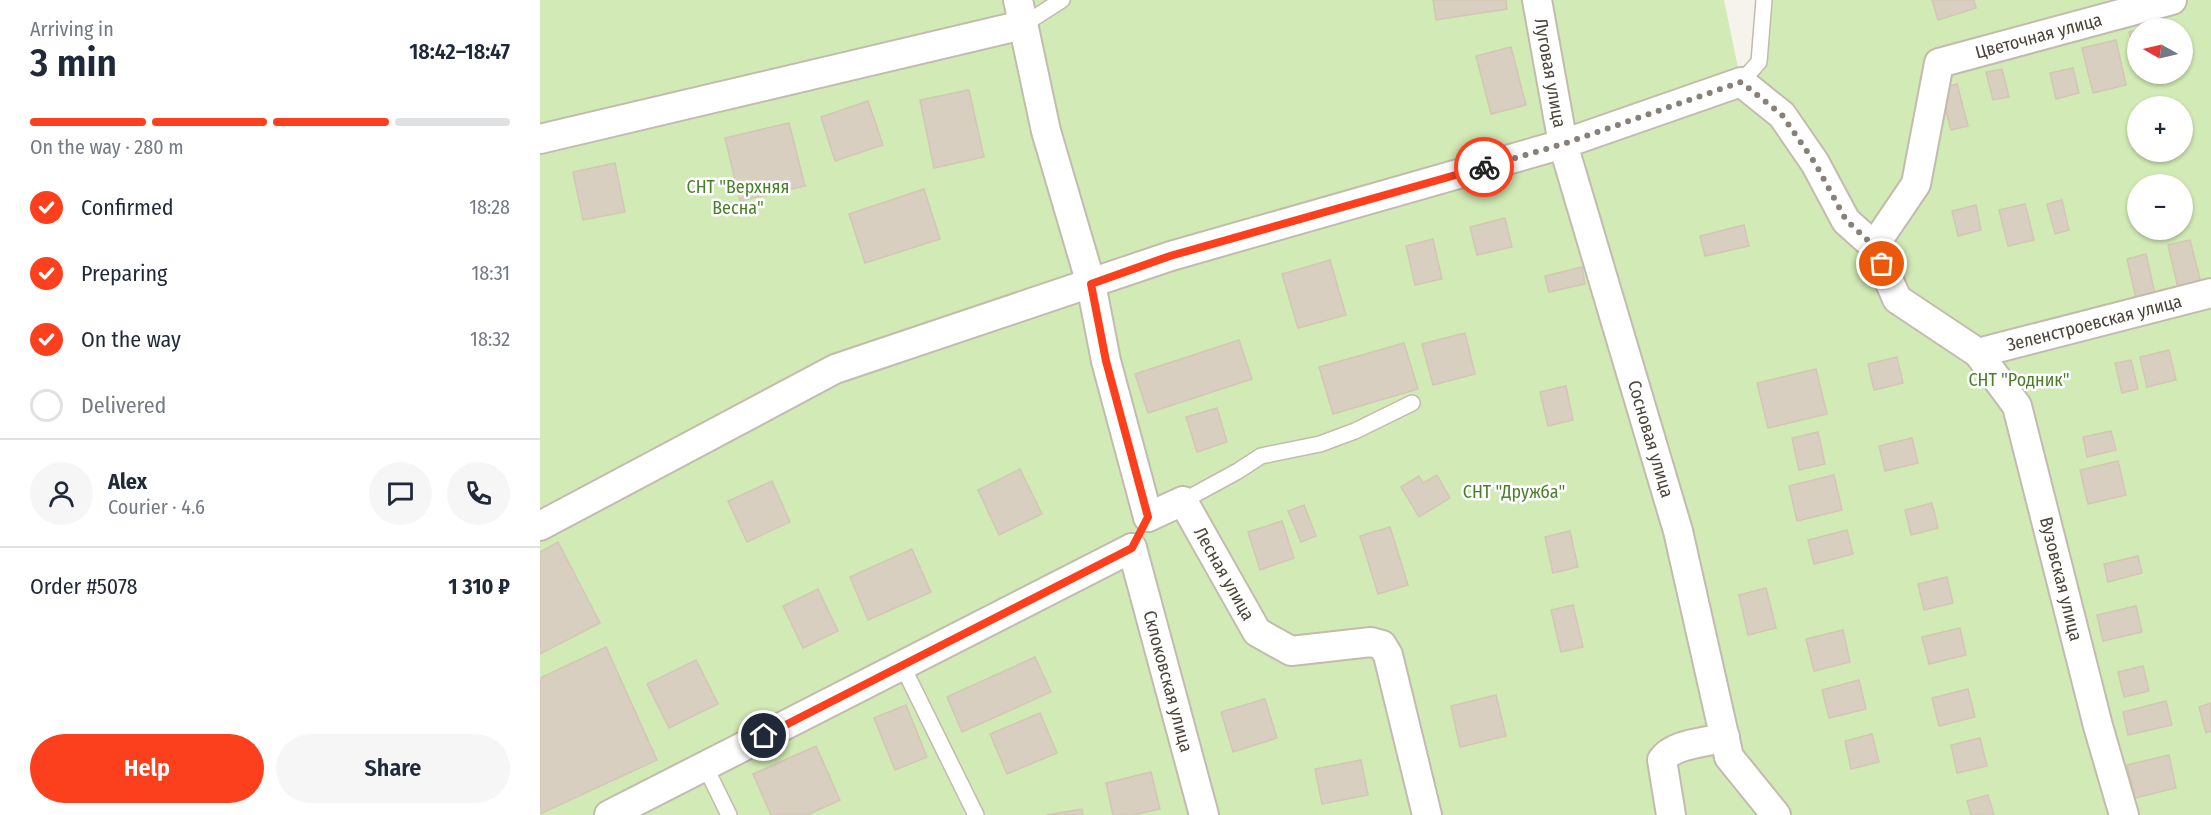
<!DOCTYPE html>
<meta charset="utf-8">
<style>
body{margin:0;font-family:"Fira Sans Condensed",sans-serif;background:#f6f6f7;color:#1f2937;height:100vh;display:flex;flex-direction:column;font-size:22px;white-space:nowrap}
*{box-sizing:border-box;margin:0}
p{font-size:20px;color:#747a83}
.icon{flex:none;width:33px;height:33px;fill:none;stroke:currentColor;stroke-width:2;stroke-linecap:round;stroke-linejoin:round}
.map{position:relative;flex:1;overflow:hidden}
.sheet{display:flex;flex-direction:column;background:#fff;width:540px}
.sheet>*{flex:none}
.needle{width:39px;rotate:278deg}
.buttons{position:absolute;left:1587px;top:18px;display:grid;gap:12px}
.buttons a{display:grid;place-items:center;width:66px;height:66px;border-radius:50%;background:#fff;box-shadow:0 2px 4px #0004;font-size:30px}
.pin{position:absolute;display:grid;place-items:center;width:51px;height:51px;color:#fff;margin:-26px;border:3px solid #fff;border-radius:50%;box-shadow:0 2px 6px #0007}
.courier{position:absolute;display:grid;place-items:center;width:60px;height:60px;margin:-30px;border:4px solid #fc3f1d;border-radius:50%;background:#fff;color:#222;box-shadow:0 2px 8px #0007}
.head em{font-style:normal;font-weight:600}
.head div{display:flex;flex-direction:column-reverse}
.head{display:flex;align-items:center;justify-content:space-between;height:102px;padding:0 30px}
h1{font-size:39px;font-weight:600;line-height:45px}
.bar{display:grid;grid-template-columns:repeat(4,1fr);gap:9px 6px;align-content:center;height:72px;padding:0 30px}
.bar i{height:8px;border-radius:4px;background:#e0e1e3}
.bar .on{background:#fc3f1d}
.bar p{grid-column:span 4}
.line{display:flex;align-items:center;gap:15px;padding:0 30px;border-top:2px solid #e0e1e3}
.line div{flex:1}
.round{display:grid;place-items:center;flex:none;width:63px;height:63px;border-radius:32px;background:#f6f6f7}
ol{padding:0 30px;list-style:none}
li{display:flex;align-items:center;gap:18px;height:66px}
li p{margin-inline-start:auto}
li .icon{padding:6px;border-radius:50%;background:#fc3f1d;color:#fff;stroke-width:4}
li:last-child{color:#747a83}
li i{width:33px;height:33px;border:3px solid #e0e1e3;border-radius:50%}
.button{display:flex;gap:12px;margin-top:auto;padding:12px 30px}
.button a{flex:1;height:69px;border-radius:36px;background:#fc3f1d;color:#fff;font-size:24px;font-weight:600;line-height:69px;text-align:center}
.button a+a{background:#f6f6f7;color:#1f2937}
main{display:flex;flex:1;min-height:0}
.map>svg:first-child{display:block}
.green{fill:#d2eab5;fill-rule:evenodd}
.building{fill:#d8cfc1;stroke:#d3c7b4;stroke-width:1.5}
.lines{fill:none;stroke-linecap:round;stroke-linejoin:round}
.service-casing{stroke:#c2bbae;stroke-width:18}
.minor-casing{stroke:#c2bbae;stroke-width:32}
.service{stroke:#fff;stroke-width:15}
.minor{stroke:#fff;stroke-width:28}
.done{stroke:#878178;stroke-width:6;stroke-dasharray:0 10.8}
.route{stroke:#fc3f1d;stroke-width:8}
.labels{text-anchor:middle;stroke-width:5;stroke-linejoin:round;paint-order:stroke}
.street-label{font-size:18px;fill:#4b4439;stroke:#fff}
.park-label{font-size:18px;fill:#4a7f2a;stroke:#fff}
</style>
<main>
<section class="sheet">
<div class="head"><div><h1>3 min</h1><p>Arriving in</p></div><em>18:42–18:47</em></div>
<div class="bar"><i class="on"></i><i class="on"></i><i class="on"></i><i></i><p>On the way · 280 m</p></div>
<ol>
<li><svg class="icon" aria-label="check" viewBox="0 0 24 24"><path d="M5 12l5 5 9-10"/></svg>Confirmed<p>18:28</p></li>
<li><svg class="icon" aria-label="check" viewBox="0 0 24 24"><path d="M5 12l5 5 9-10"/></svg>Preparing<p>18:31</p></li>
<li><svg class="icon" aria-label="check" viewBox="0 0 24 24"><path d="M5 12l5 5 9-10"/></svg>On the way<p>18:32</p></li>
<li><i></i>Delivered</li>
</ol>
<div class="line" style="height:108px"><a class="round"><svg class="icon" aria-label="person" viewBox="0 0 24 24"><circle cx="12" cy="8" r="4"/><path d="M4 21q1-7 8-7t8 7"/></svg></a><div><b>Alex</b><p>Courier · 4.6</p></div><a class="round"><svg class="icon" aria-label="chat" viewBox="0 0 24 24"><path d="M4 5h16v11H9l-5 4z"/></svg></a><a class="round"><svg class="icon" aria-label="phone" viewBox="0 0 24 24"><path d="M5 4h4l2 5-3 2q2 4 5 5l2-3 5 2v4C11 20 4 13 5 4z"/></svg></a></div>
<div class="line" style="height:78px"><div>Order #5078</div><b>1 310 ₽</b></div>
<div class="button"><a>Help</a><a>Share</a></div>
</section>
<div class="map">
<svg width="1671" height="815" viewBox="0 0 1671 815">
<rect width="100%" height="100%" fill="#f6f3ec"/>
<path class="green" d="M0 0H1184L1201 82 1219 62 1224 0H1671V815H0ZM1598 28H1642V74H1598ZM1598 106H1642V152H1598ZM1598 184H1642V230H1598Z"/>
<g class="building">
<polygon points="893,0 966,0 967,9 896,20"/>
<polygon points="1392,0 1434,0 1436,8 1398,20"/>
<polygon points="1598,30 1598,66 1597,66 1589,32"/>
<polygon points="1576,40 1586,85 1553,93 1542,48"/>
<polygon points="971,47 986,105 951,114 936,56"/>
<polygon points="1533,68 1539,93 1516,99 1510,73"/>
<polygon points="1462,69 1469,97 1453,100 1446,72"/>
<polygon points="1417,84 1428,126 1411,130 1400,88"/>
<polygon points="429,90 444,157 394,168 380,100"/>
<polygon points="328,101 343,145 295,161 281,117"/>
<polygon points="249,123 265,186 200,201 185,138"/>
<polygon points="75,163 85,212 43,220 33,172"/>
<polygon points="384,189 400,239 325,263 309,214"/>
<polygon points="1522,200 1529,230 1515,234 1507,204"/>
<polygon points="1485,204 1494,240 1468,246 1459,210"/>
<polygon points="1436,205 1441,230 1418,236 1412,211"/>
<polygon points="965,218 972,247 937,255 930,227"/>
<polygon points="1204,225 1209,246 1165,256 1160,236"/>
<polygon points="893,239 902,279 875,285 866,246"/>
<polygon points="1650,240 1661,283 1638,288 1628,245"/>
<polygon points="1606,254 1615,294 1596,298 1587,259"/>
<polygon points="790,260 806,315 758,328 742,274"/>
<polygon points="1042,267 1045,284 1009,292 1005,276"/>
<polygon points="925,333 935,374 893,385 882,344"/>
<polygon points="699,340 712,379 608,413 595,374"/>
<polygon points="864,343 878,389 793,414 779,367"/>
<polygon points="1629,350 1636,380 1607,387 1600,357"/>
<polygon points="1357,357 1363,383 1334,390 1328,364"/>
<polygon points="1591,360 1598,389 1582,393 1575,363"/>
<polygon points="1276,369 1287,414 1228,428 1217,383"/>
<polygon points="1026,386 1033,420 1008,426 1000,392"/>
<polygon points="677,408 687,442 657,452 646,417"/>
<polygon points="1571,431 1576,450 1547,457 1543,437"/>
<polygon points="1278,432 1285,464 1259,470 1252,438"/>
<polygon points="1372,438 1378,463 1345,471 1339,446"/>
<polygon points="1578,461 1586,495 1548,504 1540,470"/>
<polygon points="480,469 502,514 459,535 438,490"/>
<polygon points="897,475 910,498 879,517 861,487 879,476 883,483"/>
<polygon points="1294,475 1302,510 1257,521 1249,486"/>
<polygon points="232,481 250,522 207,542 188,501"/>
<polygon points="1392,503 1398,528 1371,535 1365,510"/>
<polygon points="764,505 776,536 761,542 748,511"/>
<polygon points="742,521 754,558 720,570 708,532"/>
<polygon points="850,527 868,585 838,594 820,536"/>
<polygon points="1307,530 1313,554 1274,564 1268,540"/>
<polygon points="1030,531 1038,567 1013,573 1005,537"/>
<polygon points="18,542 60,623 0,654 0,552"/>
<polygon points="372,549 391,592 328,620 310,577"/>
<polygon points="1598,556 1602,573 1568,582 1564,564"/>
<polygon points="1407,577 1413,603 1384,610 1378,584"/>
<polygon points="1226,588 1236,628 1208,635 1199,595"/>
<polygon points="278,589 298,631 263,648 243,606"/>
<polygon points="1033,605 1043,647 1021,652 1011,610"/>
<polygon points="1596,606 1602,632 1563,641 1557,615"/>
<polygon points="1420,628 1426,655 1389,664 1382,637"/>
<polygon points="1303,630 1310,662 1274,671 1266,639"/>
<polygon points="66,647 117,760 0,814 0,678"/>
<polygon points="495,657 511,692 422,732 407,697"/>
<polygon points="156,660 178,704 129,728 107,684"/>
<polygon points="1603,666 1609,691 1584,697 1578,672"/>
<polygon points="1319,680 1326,709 1289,718 1282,690"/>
<polygon points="1428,689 1435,717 1399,726 1392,698"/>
<polygon points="956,695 966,736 920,747 911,706"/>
<polygon points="725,699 737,738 693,752 681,712"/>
<polygon points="1626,701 1632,725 1588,735 1583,712"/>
<polygon points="1671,703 1671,731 1666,733 1659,707"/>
<polygon points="366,705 387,757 355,770 334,718"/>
<polygon points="500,713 517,753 467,774 450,734"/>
<polygon points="1332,734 1339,762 1311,769 1305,741"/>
<polygon points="1440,738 1447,766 1417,773 1411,745"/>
<polygon points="276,746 300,800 267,815 231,815 213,774"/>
<polygon points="1629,755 1636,788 1595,798 1587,765"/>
<polygon points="821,760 828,795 782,804 775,769"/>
<polygon points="611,772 620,809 593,815 573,815 566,783"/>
<polygon points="1448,795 1454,815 1431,815 1427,801"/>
<polygon points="542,809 543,815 506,815"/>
</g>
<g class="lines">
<defs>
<g id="service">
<polyline points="483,25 522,0"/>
<polyline points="1201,82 1219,62 1224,0"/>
<polyline points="643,501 698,471 721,456 780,444 815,431 872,403"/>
<polyline points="362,665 436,815"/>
<polyline points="165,766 189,815"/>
</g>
<g id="minor">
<polyline points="478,0 506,131 551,284 566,361 608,517"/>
<path id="s1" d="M997 0 1023 144 1138 531 1189 757 1236 815"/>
<polyline points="0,139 483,25"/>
<path id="s2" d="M1438 353 1671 293"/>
<path id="s3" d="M608 517 643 501 717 632 751 651 831 642 842 645 848 655 887 815"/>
<polyline points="0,526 295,369 631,256 1023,144 1201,82 1242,115 1275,163 1306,221 1334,246"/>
<path id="s4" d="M592 548 664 815"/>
<polyline points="69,815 592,548"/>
<path d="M1131 815 1122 760C1134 743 1166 743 1185 737"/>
<path id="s5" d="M1584 815 1558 726 1477 406 1438 353 1357 299 1334 246 1376 184 1399 63 1632 0"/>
</g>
</defs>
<use href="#service" class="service-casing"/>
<use href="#minor" class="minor-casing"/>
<use href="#service" class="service"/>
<use href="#minor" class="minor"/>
</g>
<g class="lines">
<polyline class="done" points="944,167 1023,144 1201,82 1242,115 1275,163 1306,220 1334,246 1342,264"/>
<polyline class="route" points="224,736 592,548 608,517 566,361 551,284 630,256 944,167"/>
</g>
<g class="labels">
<g class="street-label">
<text dy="6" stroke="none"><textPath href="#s5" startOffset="945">Цветочная улица</textPath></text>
<text dy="6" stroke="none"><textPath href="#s1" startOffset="74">Луговая улица</textPath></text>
<text dy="6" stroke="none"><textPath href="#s2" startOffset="120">Зеленстроевская улица</textPath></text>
<text dy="6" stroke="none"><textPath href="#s1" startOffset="454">Сосновая улица</textPath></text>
<text dy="6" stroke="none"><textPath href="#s3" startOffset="122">Лесная улица</textPath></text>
<text transform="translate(1521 579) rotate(76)" y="6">Вузовская улица</text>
<text dy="6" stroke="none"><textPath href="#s4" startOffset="138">Склоковская улица</textPath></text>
</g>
<g class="park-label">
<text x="198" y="193">СНТ "Верхняя<tspan x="198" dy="21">Весна"</tspan></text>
<text x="1479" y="386">СНТ "Родник"</text>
<text x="974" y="498">СНТ "Дружба"</text>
</g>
</g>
</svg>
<div class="buttons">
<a><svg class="needle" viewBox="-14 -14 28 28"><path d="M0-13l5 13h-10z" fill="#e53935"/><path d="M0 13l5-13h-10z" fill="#747a83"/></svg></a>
<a>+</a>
<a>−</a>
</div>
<div class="pin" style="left:1342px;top:264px;background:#ea580c"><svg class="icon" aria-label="bag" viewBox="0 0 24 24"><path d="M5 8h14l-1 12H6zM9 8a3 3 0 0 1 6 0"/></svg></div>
<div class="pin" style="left:224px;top:736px;background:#1f2937"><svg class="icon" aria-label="home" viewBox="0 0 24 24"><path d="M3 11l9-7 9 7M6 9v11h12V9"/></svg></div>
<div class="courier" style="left:944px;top:167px"><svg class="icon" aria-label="bike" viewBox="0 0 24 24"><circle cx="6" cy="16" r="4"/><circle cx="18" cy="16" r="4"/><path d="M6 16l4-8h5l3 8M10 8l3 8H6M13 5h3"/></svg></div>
</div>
</main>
